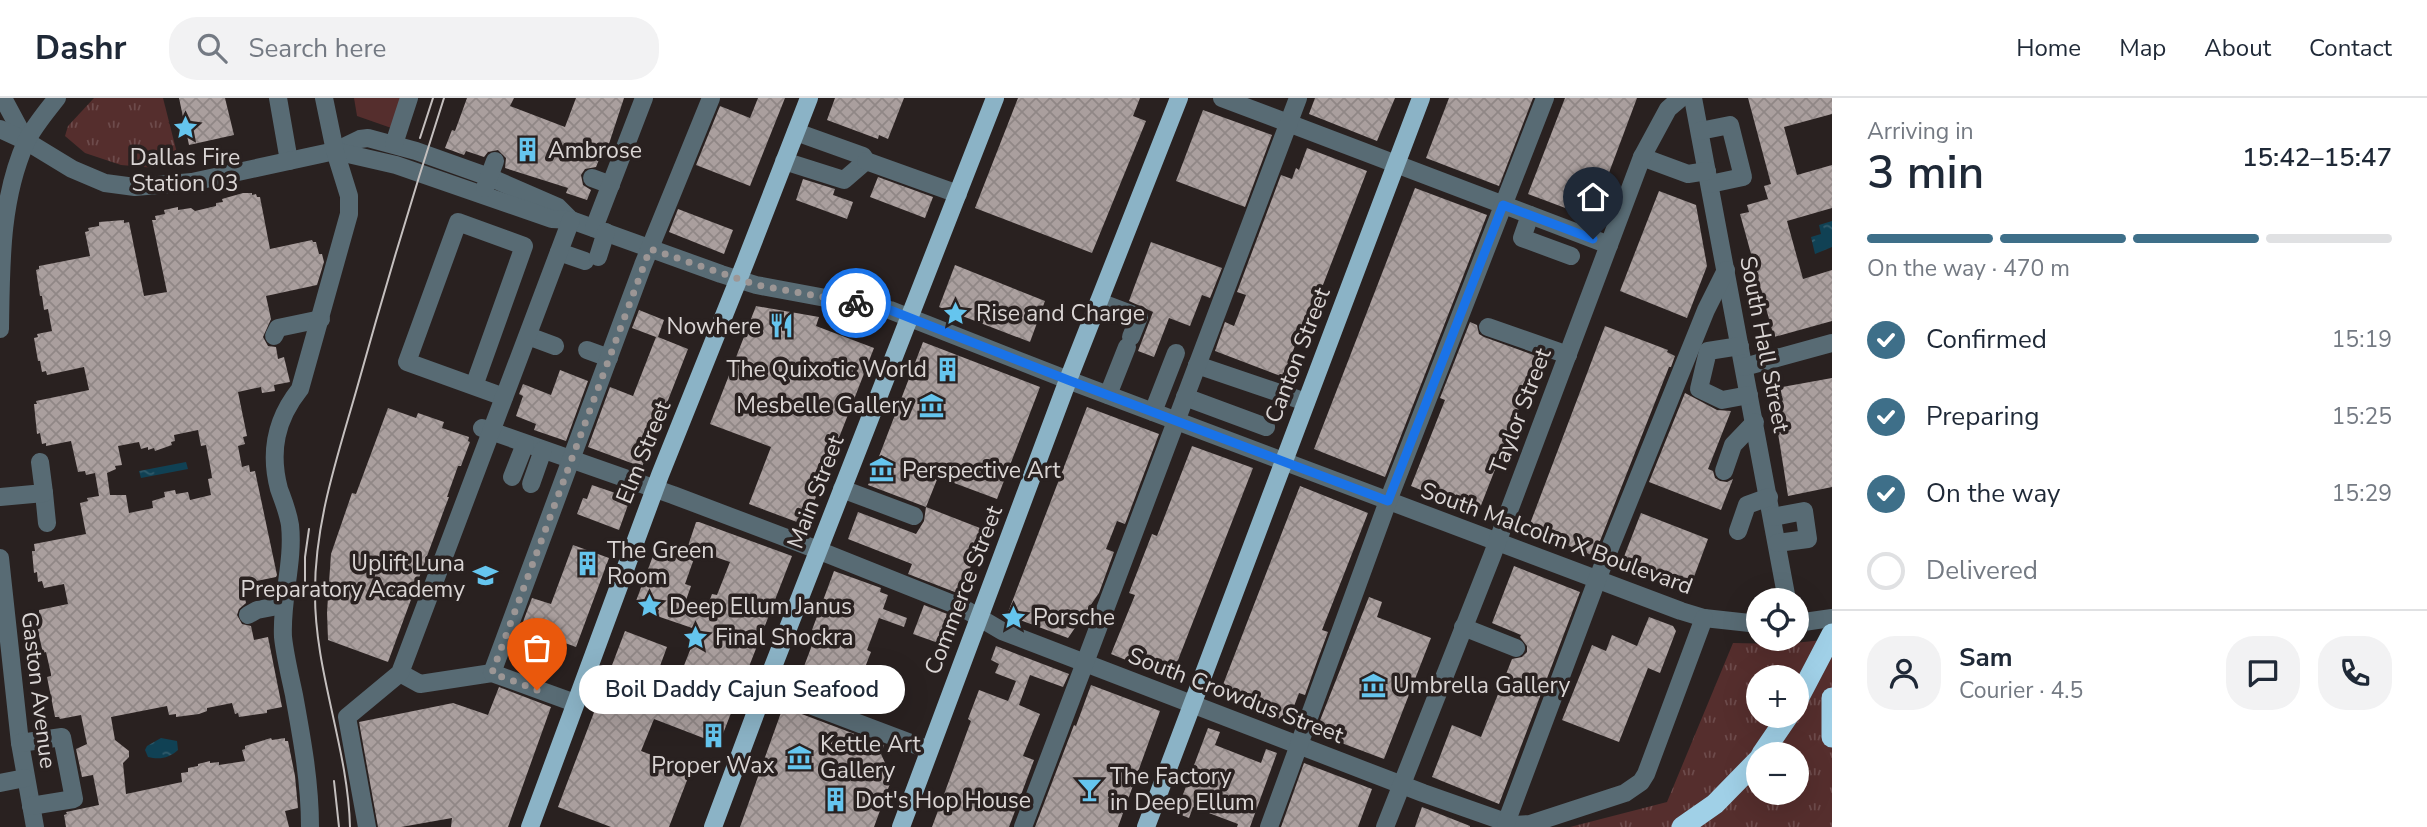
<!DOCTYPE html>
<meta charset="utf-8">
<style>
body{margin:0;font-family:"Nunito Sans",sans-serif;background:#f2f2f3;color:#1f2937;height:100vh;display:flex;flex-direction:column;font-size:26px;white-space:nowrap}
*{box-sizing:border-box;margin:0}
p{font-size:23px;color:#747a83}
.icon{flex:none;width:38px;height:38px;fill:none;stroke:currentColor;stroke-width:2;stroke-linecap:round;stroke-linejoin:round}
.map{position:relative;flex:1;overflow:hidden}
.details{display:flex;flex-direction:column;background:#fff;width:595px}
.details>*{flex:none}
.buttons{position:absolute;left:1746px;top:490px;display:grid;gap:14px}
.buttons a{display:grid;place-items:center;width:63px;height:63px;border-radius:50%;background:#fff;box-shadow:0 7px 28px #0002;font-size:35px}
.pin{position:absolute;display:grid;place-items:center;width:60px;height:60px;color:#fff;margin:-72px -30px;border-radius:50% 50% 50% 0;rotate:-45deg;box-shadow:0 0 7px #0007}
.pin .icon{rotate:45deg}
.courier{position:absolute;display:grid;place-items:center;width:70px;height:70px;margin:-35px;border:5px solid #1a73e8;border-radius:50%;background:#fff;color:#222;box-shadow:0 2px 9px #0007}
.bubble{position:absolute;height:49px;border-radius:24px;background:#fff;box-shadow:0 7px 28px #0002;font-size:23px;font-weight:600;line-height:49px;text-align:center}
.headline em{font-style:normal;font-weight:600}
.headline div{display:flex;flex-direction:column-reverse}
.headline{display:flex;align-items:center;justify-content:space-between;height:119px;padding:0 35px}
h1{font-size:46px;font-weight:600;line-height:52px}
.bar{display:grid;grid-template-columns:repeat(4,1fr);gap:10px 7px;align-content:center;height:84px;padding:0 35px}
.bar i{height:9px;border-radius:5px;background:#e0e1e3}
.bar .current{background:#3e6f89}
.bar p{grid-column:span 4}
.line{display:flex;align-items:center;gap:18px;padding:0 35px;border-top:2px solid #e0e1e3}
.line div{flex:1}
.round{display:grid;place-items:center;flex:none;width:74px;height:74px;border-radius:28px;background:#f2f2f3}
ol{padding:0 35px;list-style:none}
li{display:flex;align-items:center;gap:21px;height:77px}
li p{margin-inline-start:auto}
li .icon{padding:7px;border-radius:50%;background:#3e6f89;color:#fff;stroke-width:4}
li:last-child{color:#747a83}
li i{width:38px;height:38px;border:4px solid #e0e1e3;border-radius:50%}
header{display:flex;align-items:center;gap:42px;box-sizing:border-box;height:98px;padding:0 35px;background:#fff;border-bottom:2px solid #e0e1e3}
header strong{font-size:33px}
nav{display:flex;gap:38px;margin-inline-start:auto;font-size:24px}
.search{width:490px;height:63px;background:#f2f2f3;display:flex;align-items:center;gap:18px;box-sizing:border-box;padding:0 24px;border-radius:28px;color:#747a83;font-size:26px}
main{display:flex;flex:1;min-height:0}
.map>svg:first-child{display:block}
.grass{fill:url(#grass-tufts);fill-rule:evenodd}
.green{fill:#552e2d}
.water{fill:url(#water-ripples)}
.building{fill:url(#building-cross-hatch);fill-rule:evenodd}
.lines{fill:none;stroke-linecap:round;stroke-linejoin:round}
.minor{stroke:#586b74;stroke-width:18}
.major{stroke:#8bb3c6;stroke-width:18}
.highway{stroke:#a0d0e7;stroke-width:21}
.tram{stroke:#c5c0bf;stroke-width:2}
.done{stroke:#9c9695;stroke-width:7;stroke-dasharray:0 12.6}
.route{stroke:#1a73e8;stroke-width:9}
.labels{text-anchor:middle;stroke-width:7;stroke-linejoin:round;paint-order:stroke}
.poi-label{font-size:23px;fill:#dad5d4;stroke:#292120;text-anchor:start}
.street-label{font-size:23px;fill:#dad5d4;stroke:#292120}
</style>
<header>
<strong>Dashr</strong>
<div class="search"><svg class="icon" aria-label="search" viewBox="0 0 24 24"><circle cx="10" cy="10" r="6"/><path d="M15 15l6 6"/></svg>Search here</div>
<nav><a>Home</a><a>Map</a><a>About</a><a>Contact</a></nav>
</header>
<main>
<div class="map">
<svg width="1832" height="729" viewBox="0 0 1832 729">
<defs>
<pattern id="grass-tufts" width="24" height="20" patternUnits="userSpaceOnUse" patternTransform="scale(1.75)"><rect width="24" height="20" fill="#552e2d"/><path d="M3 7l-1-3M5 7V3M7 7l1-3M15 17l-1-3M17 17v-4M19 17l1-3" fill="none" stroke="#6d4b4b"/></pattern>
<pattern id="water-ripples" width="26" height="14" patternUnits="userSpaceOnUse" patternTransform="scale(1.75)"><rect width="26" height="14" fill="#104154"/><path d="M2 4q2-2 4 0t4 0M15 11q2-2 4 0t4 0" fill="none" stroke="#325c6c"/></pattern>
<pattern id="building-cross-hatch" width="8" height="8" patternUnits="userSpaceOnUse" patternTransform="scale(1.75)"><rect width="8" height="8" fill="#aa9f9e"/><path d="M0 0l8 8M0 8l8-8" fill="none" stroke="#908786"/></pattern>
</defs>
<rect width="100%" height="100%" fill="#292120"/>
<g class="grass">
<polygon points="94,0 163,0 179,63 155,70 121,67 85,55 65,38 68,28"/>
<path d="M1832 541V729H1570L1667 704 1733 545 1785 546ZM1759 579H1797V618H1759ZM1759 656H1797V695H1759Z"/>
</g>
<polygon class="green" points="354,0 408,0 397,32 357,18"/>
<g class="water">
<polygon points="1832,123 1832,149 1815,156 1811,139 1821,136 1819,127"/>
<polygon points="186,364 188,371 141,380 139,373"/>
<path d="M161 640 177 643 178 652C169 660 160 662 148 659L145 652 147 648Z"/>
</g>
<g class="building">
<polygon points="179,0 225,0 234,37 189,47"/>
<polygon points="467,0 514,0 510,8 565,29 576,0 624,0 605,58 601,57 596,69 585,71 581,77 583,87 591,92 587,102 566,95 568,90 505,70 506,60 498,52 488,54 484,59 466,53 464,57 445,50 452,32 455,33"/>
<polygon points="758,0 785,0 750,88 696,67 720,8 750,20"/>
<polygon points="835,0 904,0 888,41 879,37 878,41 827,22"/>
<polygon points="1018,0 1140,0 1133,18 1146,23 1092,155 975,110"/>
<polygon points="1315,0 1395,0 1377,43 1309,16"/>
<polygon points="1449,0 1533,0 1499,88 1426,60"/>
<polygon points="1565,0 1637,0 1592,120 1528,96"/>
<polygon points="1748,0 1832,0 1832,16 1784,29 1797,77 1832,67 1832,110 1787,123 1803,181 1832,172 1832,223 1774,239 1740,116 1749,114 1747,107 1768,101 1764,88 1771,86"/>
<polygon points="1203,12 1272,37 1245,109 1176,83"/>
<polygon points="1307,50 1367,73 1321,192 1317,190 1283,279 1215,253 1225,224 1234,228 1246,197 1237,194 1281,77 1292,81 1296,70 1299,72"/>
<polygon points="878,79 933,99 925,120 870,99"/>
<polygon points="803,81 835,91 833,97 853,104 847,121 796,102"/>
<polygon points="1415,90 1487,117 1385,379 1314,351"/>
<polygon points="1659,93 1696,107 1707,168 1687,220 1620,193"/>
<path d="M243 95H252V97L256 96 257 99H260L270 151 312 142 313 144H316L319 156H322L324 164 317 187 266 198 271 221 263 239 268 248 276 249 278 261 284 259 290 284 274 287 275 293 262 295 261 289 238 294 247 338 243 339 245 346 238 348 242 369 249 367 250 374 255 373 277 477 276 479 242 486 246 505 239 511 237 517 242 526 251 528 254 542 268 539 282 609 267 612V615L239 619 238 615 235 616 232 605 207 610V613L199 616 176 619V616L169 617 167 608 111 619 115 642 129 653V659L123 665 126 696 182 684 181 675 188 674V670L198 668V666L210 663V665L219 664V667L245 663 242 652 245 651V648L271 640 272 642 285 640V643H288L295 678 298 710 285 713 289 729H66L64 717 67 716 66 714 99 707 93 677 82 679 76 651 87 646 81 617 60 621 59 619H55L47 579 51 578V576L46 554 43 555 37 529 38 528 36 516 39 515V512L68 506 64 486 44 490 42 483 38 484 37 474 34 475 32 453H35L34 446 86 436 80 405 88 403 87 400 99 398 95 375 86 377 85 373 78 374 71 343 46 348V345L42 346 40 335 37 336 34 306H37L36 303 89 292 84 269 47 277 46 273 42 274 40 263H38L34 240 38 239 37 236 52 233 48 211 44 212 42 198H40L36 172 39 171V168L90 158 85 134 89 133 88 130 99 128V124L124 122V125L129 124 144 198 167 194 152 122H156L155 118 165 116 164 112 178 109V112L191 110 195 113 216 108V105L223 104 222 101ZM198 332 201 348 206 347 211 373 212 380 208 381 211 397 190 402 188 394 176 396 175 392 164 394 165 399 152 403 153 410 129 415 126 397H110L107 375 116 371 115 368 122 367 118 348 139 344 141 351 148 349V352L154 350 155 353 172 347 171 344 175 343 174 337Z"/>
<polygon points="678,111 733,132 724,156 669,134"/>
<polygon points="1151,144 1222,170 1210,200 1202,197 1190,228 1169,220 1154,259 1138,253 1153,214 1129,203"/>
<polygon points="955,167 1045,203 1030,244 939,209"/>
<polygon points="756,208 819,219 816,228 874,250 805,427 749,406 771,349 710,326"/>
<polygon points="639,212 664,222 658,239 688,251 642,369 588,349 610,289 633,298 656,239 632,230"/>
<polygon points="1470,224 1477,227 1479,236 1484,239 1539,259 1478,415 1411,388 1445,302 1440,300"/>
<polygon points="1605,228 1668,252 1667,254 1675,258 1671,269 1669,269 1594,458 1528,431"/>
<polygon points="923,244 1040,289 997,401 938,379 926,409 868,387"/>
<polygon points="560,272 588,283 566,343 534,332 536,326 516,318 523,298 519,296 523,286 551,297"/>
<polygon points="1832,280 1832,389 1788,398 1771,291"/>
<polygon points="1685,295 1717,312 1731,313 1708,371 1713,373 1715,380 1720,383 1727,384 1733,381 1721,412 1649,384"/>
<polygon points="1087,309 1159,336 1125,426 1117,423 1106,451 1114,454 1099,495 1068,540 1007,517"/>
<polygon points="388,310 416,320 418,315 444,324 442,330 469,339 468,343 470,344 461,368 458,368 447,399 449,399 444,412 388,564 328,542 327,514 331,456 352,395 356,396"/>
<polygon points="1192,348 1253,370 1171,580 1111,556 1135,497 1129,495 1152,436 1157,438"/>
<polygon points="592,387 627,399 629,404 619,432 577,416 583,400 587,401"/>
<polygon points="1300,388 1368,415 1322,532 1328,534 1315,569 1305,597 1299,595 1288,624 1219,597"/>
<polygon points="926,409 985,432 960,496 908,476 912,466 848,441 858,414 916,436 924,423"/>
<polygon points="1641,415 1708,441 1688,495 1620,469"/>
<polygon points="696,424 699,424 792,458 719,646 654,621 641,653 691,672 669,729 611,729 558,709 625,533 667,549 650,595 670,603 698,532 657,518 659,512 636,503 659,442 696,455 685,486 691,488 685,505 706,512 712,496 717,497 730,464 698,453 687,451"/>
<polygon points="573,447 609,460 576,549 521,529 532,500 551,506"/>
<polygon points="1514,468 1580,494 1499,706 1432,679 1452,627 1481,639 1512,561 1522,559 1527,554 1527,548 1520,539 1521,537 1492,525"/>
<polygon points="834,473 881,490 880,494 888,497 883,511 907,520 904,529 879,520 867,552 871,554 857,590 850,588 844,606 826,599 827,595 821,592 826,580 803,571 817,534 812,532"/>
<polygon points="1369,499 1382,504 1377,519 1431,540 1384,661 1315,635"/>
<polygon points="924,507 955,519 944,547 913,536"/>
<polygon points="1649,519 1673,528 1676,533 1660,575 1648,570 1619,644 1562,622 1592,547 1606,553 1612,537 1637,548"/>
<polygon points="996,548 1069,576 1063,589 1030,577 1019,607 1040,616 1023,658 1034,662 1009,729 932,729 971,623 968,621 979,592 1008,603 1016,583 995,575 999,566 991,562"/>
<polygon points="1091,587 1160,613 1118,729 1035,729 1074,627 1076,628"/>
<polygon points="499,589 551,609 508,729 451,729 452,720 401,729 378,729 359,624 453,605 488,617"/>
<polygon points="783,609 884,647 881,656 892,680 874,729 740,729"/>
<polygon points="1208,630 1220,634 1215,647 1261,665 1266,651 1277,655 1250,729 1237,729 1238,726 1193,709 1189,720 1176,715"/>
<polygon points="1304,665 1372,691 1358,729 1281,729"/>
<polygon points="1422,709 1470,728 1470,729 1415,729"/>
</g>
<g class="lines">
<g class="minor">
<polyline points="3,0 26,43"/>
<polyline points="278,0 289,63"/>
<polyline points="1222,0 1609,147"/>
<polyline points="1693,0 1787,502"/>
<polyline points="0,31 26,43 72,71 105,85 135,89 192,84 335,53 360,41 368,40 416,53 489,79 558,109 571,122"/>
<polyline points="1700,33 1730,27 1743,79 1710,86"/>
<polyline points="394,46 409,0"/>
<polyline points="335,53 396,67 552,121 571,122 721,176 756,187 890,212 1068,282 1681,513 1704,520 1759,526"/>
<polyline points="1642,59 1688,76 1707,73"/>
<polyline points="784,63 844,82 866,63 863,58 796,34"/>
<polyline points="866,63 958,96"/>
<polyline points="592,80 611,87"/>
<polyline points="485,90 495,63"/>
<polyline points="1530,117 1522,140 1571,158"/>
<polyline points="594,130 644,0"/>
<polyline points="559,154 585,163"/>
<polyline points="598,159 606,134"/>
<polyline points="1099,204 1139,219 1131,239"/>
<polyline points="1488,229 1568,257"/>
<path d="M0 231C1 167 0 102 26 44 34 28 46 14 57 0"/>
<polyline points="274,238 278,230 321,221"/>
<polyline points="528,238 555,248"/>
<polyline points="1740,248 1708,253 1699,291 1722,302 1749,297"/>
<polyline points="587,252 609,260"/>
<polyline points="1197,267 1306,304"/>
<polyline points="1744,269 1832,245"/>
<polyline points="474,288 524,148 458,124 407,264 504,299"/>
<polyline points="1108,297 1127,249"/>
<polyline points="1185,299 1266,329"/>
<polyline points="1153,314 1176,255"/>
<polyline points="482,330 673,397 805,447 963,510 1002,533 1423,695 1514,727 1530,726 1625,695 1641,684 1646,676 1704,520"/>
<polyline points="1724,373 1733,347 1755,324"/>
<polyline points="512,379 525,346"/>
<polyline points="531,386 543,352"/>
<polyline points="842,391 914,418"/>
<polyline points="44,395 47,425"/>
<polyline points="0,399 44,395 40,364"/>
<polyline points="1773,419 1804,413 1808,441 1777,445"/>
<polyline points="1738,433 1747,407 1769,399"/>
<polyline points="0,460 20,645 35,729"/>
<polyline points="248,517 257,512 283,507"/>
<polyline points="1797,525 1832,520"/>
<polyline points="1463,529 1516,550"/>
<polyline points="400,575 420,586 492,575 575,605"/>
<polyline points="492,575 643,167 711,0"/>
<polyline points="765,590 929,652"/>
<polyline points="20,645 62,639 74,701 31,708"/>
<polyline points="0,685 25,680"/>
<polyline points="1506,725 1597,482 1706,212 1726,172"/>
<path d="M310 729C310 684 302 641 294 597 290 578 285 558 283 539 281 501 294 464 290 427 288 414 283 402 279 391 269 353 276 321 300 291L349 116V98L335 53 324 0"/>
<polyline points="367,729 347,619 400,575 571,122"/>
<polyline points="1023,729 1298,0"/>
<polyline points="1269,729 1388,403 1545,0"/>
<polyline points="1385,729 1492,458 1642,59 1668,11 1681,0"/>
</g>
<g class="major">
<polyline points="530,729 660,377 745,165 809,0"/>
<polyline points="713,729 769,579 995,0"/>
<polyline points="901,729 1068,282 1179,0"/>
<path d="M1146 729C1236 485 1330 243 1421 0"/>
</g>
<g class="highway">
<polyline points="1832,600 1832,639"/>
<polyline points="1797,603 1832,536"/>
<polyline points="1762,656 1788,618"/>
<polyline points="1682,729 1715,706 1759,661"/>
</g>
<g class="tram">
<polyline points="420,40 433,0"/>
<polyline points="305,486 305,459 309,431"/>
<polyline points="334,683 339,729"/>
<path d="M350 729C348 649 314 573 315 493 315 423 338 357 357 290 384 193 413 96 444 0"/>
</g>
</g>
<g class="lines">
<polyline class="done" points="537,592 492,575 650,151 757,187 856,205"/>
<polyline class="route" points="856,205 890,212 1068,282 1388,403 1503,107 1593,141"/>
</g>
<defs>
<symbol id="sight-bare" viewBox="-9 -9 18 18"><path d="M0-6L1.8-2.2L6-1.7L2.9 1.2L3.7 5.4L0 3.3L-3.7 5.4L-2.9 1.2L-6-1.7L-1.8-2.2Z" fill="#65c5ee" stroke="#292120" stroke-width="2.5" paint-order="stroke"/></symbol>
<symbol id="building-bare" viewBox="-9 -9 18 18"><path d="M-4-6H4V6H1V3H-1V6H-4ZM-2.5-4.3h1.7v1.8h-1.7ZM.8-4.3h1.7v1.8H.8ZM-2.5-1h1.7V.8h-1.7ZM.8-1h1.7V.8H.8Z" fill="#65c5ee" stroke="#292120" stroke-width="2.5" paint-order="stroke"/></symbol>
<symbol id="restaurant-bare" viewBox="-9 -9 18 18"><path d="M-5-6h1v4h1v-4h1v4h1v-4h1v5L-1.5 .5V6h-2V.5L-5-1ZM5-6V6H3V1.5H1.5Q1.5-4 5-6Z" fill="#65c5ee" stroke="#292120" stroke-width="2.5" paint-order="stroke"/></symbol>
<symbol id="museum-bare" viewBox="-9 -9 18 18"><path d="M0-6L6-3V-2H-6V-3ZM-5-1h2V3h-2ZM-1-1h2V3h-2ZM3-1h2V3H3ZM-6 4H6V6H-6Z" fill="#65c5ee" stroke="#292120" stroke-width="2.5" paint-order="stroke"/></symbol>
<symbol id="school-bare" viewBox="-9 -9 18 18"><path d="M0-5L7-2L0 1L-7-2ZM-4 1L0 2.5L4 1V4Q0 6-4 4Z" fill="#65c5ee" stroke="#292120" stroke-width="2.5" paint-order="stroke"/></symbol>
<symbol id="bar-bare" viewBox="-9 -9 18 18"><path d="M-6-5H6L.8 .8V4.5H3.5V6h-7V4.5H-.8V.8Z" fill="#65c5ee" stroke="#292120" stroke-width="2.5" paint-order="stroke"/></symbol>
</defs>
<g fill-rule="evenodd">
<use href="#sight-bare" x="168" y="12" width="35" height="35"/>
<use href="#building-bare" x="510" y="34" width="35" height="35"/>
<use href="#sight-bare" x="938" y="198" width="35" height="35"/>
<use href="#restaurant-bare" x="764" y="210" width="35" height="35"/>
<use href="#building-bare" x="930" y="254" width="35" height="35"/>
<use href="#museum-bare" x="914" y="290" width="35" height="35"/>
<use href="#museum-bare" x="864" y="354" width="35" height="35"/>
<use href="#building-bare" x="570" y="448" width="35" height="35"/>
<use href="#school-bare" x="468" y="460" width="35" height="35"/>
<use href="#sight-bare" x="632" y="490" width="35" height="35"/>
<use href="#sight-bare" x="996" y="502" width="35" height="35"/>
<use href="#sight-bare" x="678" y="522" width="35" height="35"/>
<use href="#museum-bare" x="1356" y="570" width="35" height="35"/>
<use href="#building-bare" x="696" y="620" width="35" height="35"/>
<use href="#museum-bare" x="782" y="642" width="35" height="35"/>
<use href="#bar-bare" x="1072" y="674" width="35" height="35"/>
<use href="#building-bare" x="818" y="684" width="35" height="35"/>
</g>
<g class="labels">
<g class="poi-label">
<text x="548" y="60">Ambrose</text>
<text x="185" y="67" text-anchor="middle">Dallas Fire<tspan x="185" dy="26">Station 03</tspan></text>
<text x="976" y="223">Rise and Charge</text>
<text x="761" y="236" text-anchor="end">Nowhere</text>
<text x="927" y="279" text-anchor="end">The Quixotic World</text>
<text x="912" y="315" text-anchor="end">Mesbelle Gallery</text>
<text x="902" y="380">Perspective Art</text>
<text x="607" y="460">The Green<tspan x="607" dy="26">Room</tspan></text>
<text x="465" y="473" text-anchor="end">Uplift Luna<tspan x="465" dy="26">Preparatory Academy</tspan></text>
<text x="669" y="516">Deep Ellum Janus</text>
<text x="1033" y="527">Porsche</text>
<text x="715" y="547">Final Shockra</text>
<text x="1393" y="595">Umbrella Gallery</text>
<text x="820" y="654">Kettle Art<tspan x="820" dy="26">Gallery</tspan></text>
<text x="713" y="675" text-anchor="middle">Proper Wax</text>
<text x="1110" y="686">The Factory<tspan x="1110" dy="26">in Deep Ellum</tspan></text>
<text x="855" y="710">Dot's Hop House</text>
</g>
<g class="street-label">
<text transform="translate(1765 246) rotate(79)" y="8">South Hall Street</text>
<text transform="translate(1297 257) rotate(-69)" y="8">Canton Street</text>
<text transform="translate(1520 313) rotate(-69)" y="8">Taylor Street</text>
<text transform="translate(643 354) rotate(-68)" y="8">Elm Street</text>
<text transform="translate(815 394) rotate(-69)" y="8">Main Street</text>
<text transform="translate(1557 440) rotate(20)" y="8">South Malcolm X Boulevard</text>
<text transform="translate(963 492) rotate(-69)" y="8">Commerce Street</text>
<text transform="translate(39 592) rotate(83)" y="8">Gaston Avenue</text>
<text transform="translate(1236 597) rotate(21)" y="8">South Crowdus Street</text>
</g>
</g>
</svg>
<div class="buttons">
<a><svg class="icon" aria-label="locate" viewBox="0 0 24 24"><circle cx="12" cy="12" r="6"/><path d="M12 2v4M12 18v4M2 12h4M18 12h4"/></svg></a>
<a>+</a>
<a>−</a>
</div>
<div class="pin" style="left:537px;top:592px;background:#ea580c"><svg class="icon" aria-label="bag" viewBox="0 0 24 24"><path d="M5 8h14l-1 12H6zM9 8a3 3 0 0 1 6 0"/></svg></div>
<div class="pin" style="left:1593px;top:141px;background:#1f2937"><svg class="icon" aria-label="home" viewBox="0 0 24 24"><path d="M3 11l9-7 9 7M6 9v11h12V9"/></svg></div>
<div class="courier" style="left:856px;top:205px"><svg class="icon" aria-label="bike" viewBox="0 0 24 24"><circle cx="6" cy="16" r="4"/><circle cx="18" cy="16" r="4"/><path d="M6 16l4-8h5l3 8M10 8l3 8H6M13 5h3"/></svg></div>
<div class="bubble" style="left:579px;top:567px;width:326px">Boil Daddy Cajun Seafood</div>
</div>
<section class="details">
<div class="headline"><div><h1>3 min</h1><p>Arriving in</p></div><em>15:42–15:47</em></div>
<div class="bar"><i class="current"></i><i class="current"></i><i class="current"></i><i></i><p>On the way · 470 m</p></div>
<ol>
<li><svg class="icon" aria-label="check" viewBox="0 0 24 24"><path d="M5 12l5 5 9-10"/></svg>Confirmed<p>15:19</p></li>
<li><svg class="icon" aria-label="check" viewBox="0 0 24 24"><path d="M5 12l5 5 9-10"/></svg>Preparing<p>15:25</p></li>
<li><svg class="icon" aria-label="check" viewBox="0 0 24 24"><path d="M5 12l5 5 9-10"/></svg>On the way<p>15:29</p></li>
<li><i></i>Delivered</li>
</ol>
<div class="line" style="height:126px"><a class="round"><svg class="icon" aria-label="person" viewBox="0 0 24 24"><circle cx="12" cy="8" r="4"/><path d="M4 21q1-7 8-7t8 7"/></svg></a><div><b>Sam</b><p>Courier · 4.5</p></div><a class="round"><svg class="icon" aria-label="chat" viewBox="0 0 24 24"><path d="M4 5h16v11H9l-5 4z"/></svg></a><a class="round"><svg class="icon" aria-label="phone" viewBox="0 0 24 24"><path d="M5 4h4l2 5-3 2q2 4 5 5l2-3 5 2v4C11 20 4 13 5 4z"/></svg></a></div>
</section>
</main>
